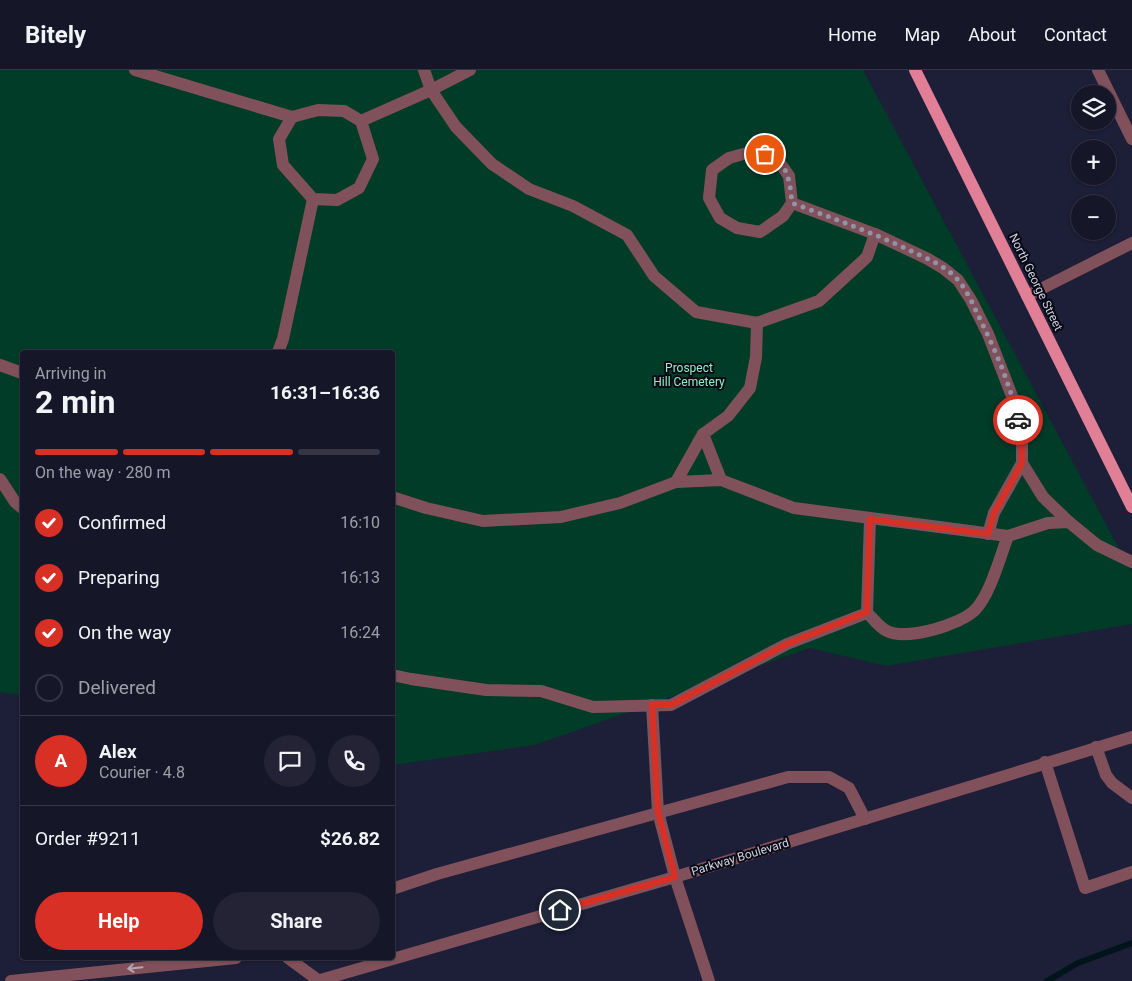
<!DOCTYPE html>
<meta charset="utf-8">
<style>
body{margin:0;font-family:Roboto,sans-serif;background:#232335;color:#f1f3f6;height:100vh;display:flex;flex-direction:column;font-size:19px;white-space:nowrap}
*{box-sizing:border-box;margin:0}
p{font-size:16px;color:#9e9fa8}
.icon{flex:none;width:28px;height:28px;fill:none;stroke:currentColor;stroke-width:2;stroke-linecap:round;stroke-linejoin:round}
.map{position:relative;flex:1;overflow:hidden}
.panel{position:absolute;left:20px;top:280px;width:375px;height:610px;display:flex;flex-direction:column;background:#161629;border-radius:5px;box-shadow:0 1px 4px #0004,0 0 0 1px #353546}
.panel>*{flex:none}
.buttons{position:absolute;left:1071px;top:15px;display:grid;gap:10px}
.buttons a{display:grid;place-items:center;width:45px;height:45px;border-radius:50%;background:#161629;box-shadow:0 1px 4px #0004,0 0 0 1px #353546;font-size:25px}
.pin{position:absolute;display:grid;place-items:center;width:42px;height:42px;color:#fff;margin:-21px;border:2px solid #fff;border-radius:50%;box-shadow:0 1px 5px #0007}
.courier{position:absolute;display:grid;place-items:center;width:50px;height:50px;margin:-25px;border:4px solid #d93025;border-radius:50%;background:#fff;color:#222;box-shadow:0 1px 6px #0007}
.summary em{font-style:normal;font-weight:700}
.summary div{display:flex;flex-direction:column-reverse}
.summary{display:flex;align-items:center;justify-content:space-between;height:85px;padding:0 15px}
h1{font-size:32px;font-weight:700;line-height:38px}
.bar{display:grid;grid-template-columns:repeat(4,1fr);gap:8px 5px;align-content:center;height:60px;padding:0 15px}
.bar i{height:6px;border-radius:4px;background:#353546}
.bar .on{background:#d93025}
.bar p{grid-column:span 4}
.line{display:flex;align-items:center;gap:12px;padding:0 15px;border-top:1px solid #353546}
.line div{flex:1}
.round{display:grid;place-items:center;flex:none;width:52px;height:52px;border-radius:26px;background:#232335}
ol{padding:0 15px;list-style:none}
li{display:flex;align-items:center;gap:15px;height:55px}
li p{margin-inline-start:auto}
li .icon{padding:5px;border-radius:50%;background:#d93025;color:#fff;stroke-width:4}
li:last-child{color:#9e9fa8}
li i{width:28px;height:28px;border:2px solid #353546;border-radius:50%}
.action{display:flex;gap:10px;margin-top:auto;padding:10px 15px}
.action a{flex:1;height:58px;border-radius:30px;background:#d93025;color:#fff;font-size:20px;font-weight:700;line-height:58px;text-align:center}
.action a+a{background:#232335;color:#f1f3f6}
header{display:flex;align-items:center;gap:30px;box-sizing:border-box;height:70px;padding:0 25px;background:#161629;border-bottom:1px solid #353546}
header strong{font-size:24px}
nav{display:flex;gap:28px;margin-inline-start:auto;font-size:18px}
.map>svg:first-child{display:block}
.green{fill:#013c29}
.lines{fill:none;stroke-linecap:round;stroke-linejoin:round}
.stream{stroke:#00151b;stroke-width:6}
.minor{stroke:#81515b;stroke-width:12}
.major{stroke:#e17f96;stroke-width:12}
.oneway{stroke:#b4a5b3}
.done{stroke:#9193a7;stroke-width:5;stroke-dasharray:0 9}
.route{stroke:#d93025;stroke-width:6}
.labels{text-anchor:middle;stroke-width:4;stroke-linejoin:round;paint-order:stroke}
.street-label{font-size:12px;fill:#d0d2e3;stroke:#090914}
.park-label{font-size:12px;fill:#8cf2c6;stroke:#090914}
</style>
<header>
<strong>Bitely</strong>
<nav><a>Home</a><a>Map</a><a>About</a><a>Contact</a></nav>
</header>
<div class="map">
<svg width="1132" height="911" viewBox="0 0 1132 911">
<rect width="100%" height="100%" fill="#1d1e37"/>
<polygon class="green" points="0,0 863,0 1132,503 1132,554 886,596 810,578 535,675 393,695 392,282 22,282 22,625 0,622"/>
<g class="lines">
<polyline class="stream" points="1047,911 1078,893 1132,873"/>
<g class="minor">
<polyline points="135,0 292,47"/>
<polyline points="424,0 431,20 470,0"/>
<polyline points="1098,0 1132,69"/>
<polyline points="361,51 373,89 359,118 337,130 313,129 283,95 279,69 292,47 318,40 344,41 361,51 431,20 456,57 492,94 529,119 573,136 627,165 654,206 696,242 757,253 819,231 867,187 875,164 792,133 783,146 760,162 737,158 720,148 709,128 712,100 729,88 754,81 775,86 789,106 792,133"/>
<polyline points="875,164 928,189 943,198 958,210 971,230 988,264 1015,334 1022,368 1022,393 1043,427 1069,452"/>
<polyline points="1027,226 1132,173"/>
<polyline points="278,282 283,269 313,129"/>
<polyline points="0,295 22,303"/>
<polyline points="0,409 15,432 22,438"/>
<polyline points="721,410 703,364 728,346 750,318 756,287 757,253"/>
<polyline points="676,412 703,364"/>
<polyline points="392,427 426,438 483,451 561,447 620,433 676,412 721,410 794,438 1008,466"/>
<polyline points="988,464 994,443 1022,393"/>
<path d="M867 543C873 548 880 558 887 561 906 571 960 555 975 540 990 525 1000 487 1008 466L1048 453 1069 452 1097 475 1132 492"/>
<polyline points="392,605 411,609 486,620 541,621 593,637 671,635 787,574 867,543 870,449"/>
<polyline points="652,635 658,742 675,807 709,911"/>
<polyline points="1096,677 1106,705 1112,713 1132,728"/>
<polyline points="1045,692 1085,818 1132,802"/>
<polyline points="392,819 437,804 788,707 829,707 849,718 865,749"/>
<polyline points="288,888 318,910"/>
<polyline points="11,911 236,888"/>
<polyline points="317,911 675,807 1132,667"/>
</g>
<polyline class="major" points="915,0 1132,437"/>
</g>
<defs><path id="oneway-shaft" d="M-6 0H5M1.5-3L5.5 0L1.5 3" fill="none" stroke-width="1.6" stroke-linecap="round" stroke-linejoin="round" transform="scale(1.25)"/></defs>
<use class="oneway" href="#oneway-shaft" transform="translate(135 898) rotate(174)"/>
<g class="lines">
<path class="done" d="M765 84C788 90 790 112 792 133 832 148 871 162 909 180 926 188 946 196 958 210 966 219 972 232 977 243 994 277 1010 313 1018 350"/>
<polyline class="route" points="560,840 675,807 658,742 652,635 671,635 787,574 867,542 870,449 988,464 994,443 1022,393 1022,368 1018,350"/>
</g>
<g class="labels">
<g class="street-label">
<text transform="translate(1036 212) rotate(64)" y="4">North George Street</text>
<text transform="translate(740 787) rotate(-17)" y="4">Parkway Boulevard</text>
</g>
<g class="park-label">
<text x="689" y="302">Prospect<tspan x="689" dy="14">Hill Cemetery</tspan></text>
</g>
</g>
</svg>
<div class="buttons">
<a><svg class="icon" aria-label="layers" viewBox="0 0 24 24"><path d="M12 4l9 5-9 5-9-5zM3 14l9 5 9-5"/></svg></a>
<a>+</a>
<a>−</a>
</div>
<div class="pin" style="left:765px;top:84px;background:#ea580c"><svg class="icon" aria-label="bag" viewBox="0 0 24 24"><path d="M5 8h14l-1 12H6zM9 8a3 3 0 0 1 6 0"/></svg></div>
<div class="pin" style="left:560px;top:840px;background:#1f2937"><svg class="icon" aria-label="home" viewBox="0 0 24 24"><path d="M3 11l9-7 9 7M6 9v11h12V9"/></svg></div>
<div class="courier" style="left:1018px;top:350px"><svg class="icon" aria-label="car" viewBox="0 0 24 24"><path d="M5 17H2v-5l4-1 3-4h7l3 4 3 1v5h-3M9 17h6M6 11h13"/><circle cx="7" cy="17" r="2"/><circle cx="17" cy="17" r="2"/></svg></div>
<section class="panel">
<div class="summary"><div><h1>2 min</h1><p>Arriving in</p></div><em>16:31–16:36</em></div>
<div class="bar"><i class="on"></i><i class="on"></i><i class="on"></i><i></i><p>On the way · 280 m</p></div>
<ol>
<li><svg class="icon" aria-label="check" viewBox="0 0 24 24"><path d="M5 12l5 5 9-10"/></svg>Confirmed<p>16:10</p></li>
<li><svg class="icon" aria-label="check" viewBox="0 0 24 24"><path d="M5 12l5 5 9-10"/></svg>Preparing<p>16:13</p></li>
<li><svg class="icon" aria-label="check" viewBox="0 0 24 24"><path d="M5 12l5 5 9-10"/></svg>On the way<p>16:24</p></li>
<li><i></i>Delivered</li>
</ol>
<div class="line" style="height:90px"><b class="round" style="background:#d93025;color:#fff">A</b><div><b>Alex</b><p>Courier · 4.8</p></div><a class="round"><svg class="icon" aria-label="chat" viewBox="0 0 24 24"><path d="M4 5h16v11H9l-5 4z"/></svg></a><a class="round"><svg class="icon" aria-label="phone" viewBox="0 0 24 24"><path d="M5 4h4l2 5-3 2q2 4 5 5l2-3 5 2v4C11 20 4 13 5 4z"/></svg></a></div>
<div class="line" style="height:65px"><div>Order #9211</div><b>$26.82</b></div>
<div class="action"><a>Help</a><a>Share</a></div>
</section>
</div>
